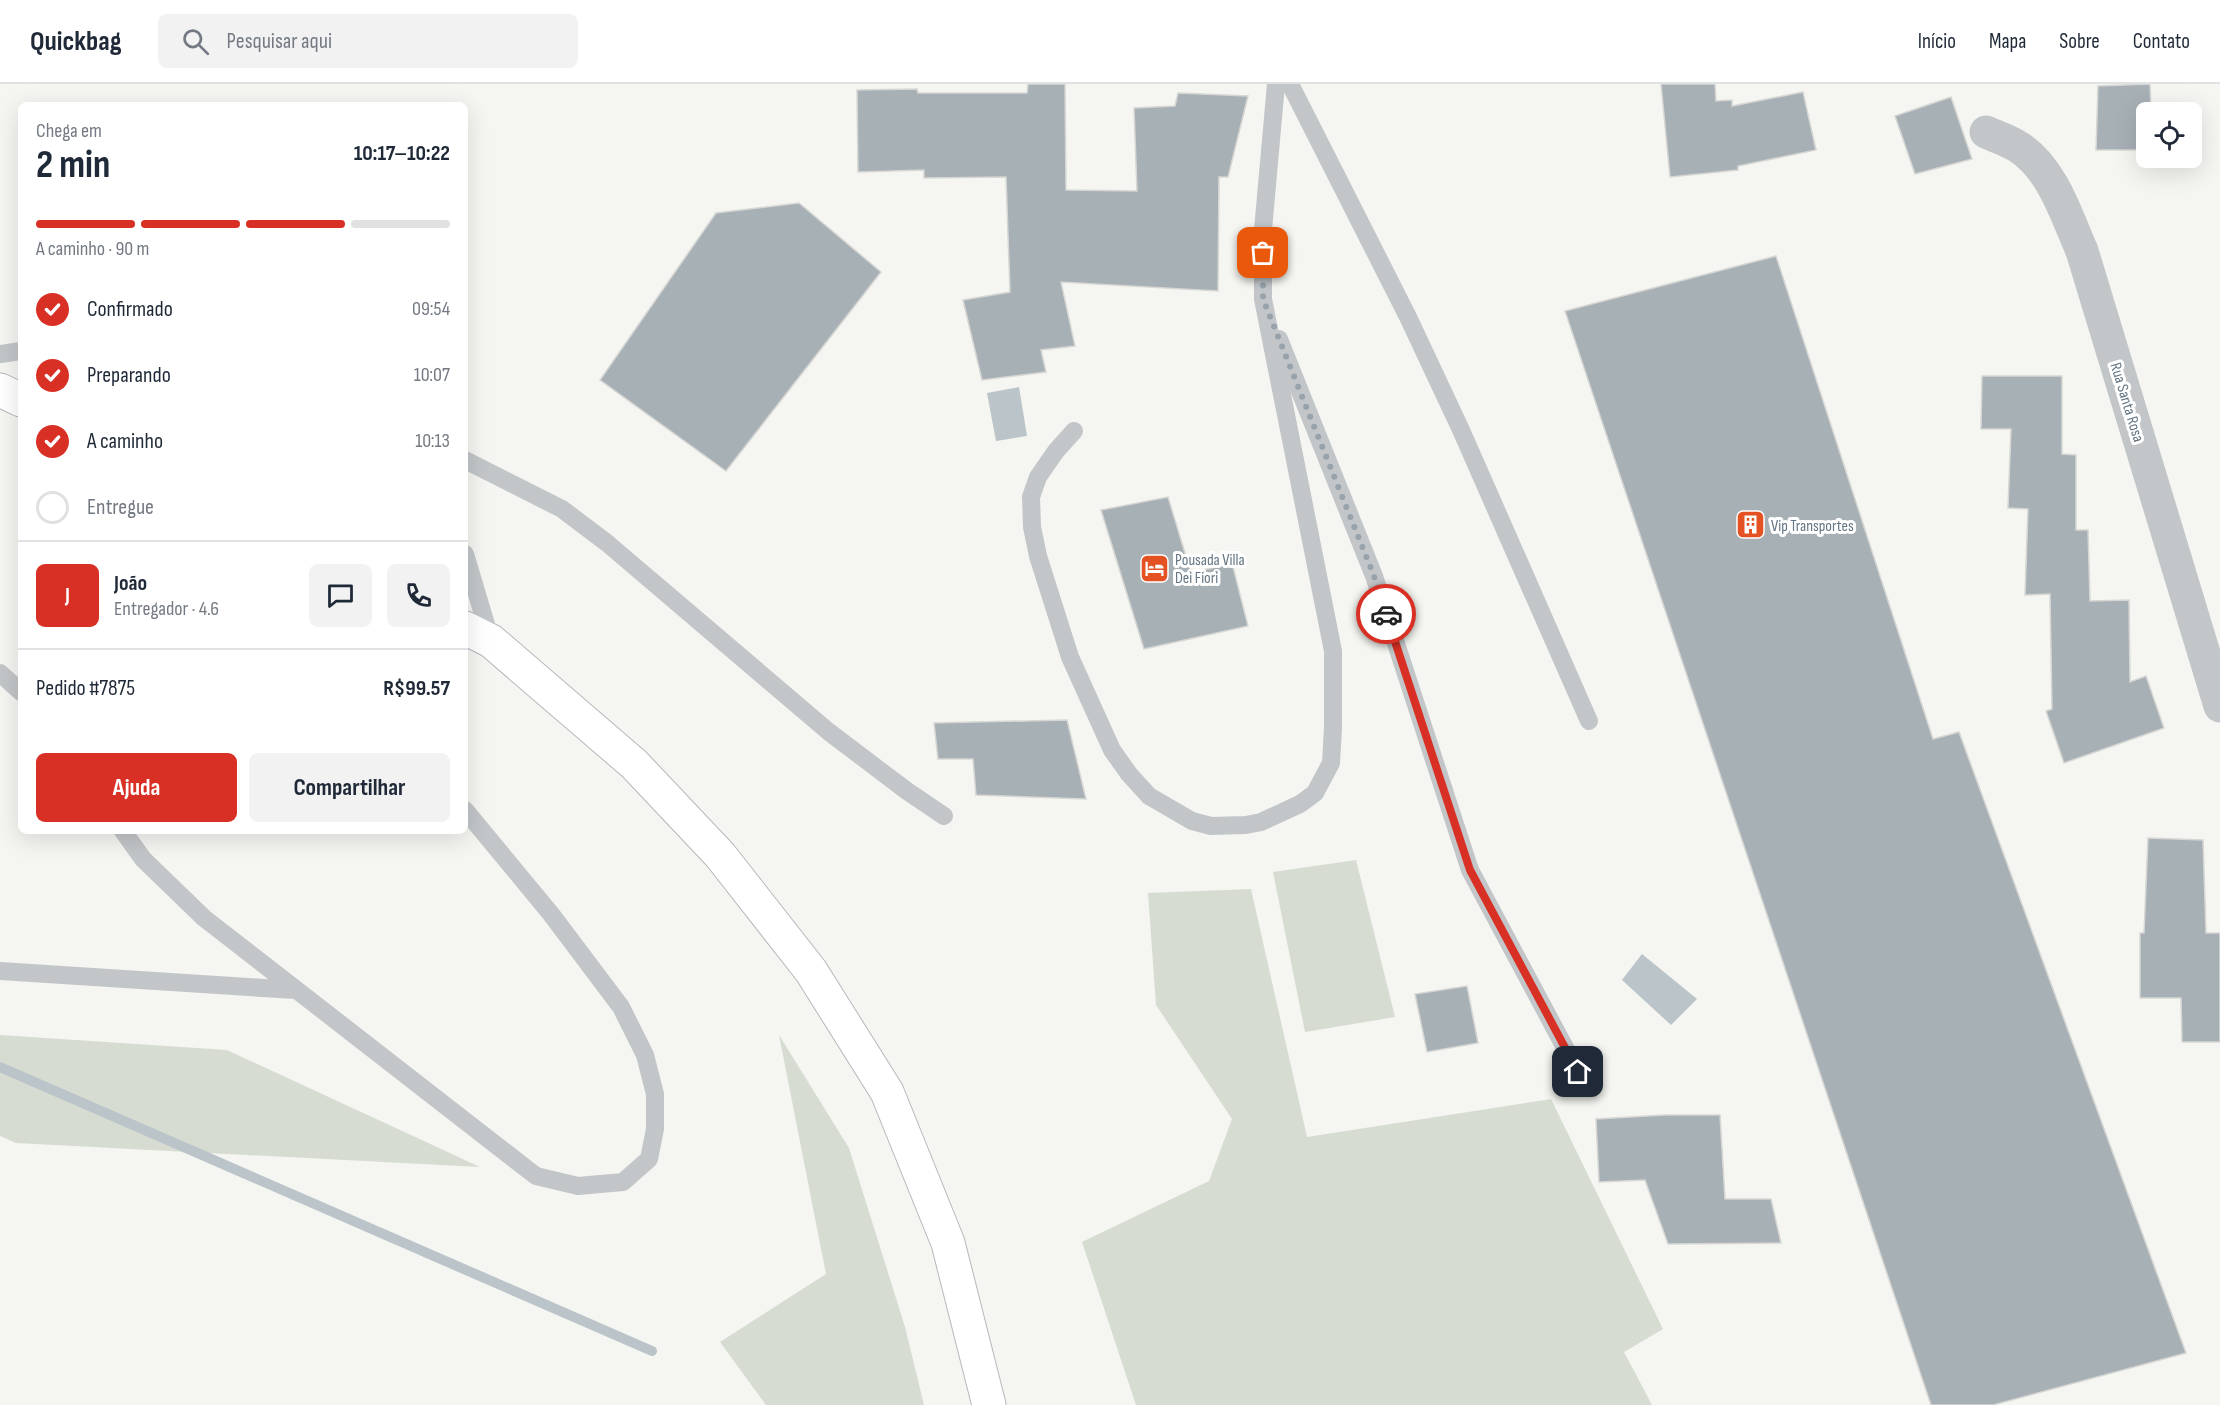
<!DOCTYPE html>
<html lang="pt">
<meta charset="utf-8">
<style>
body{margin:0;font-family:"Sofia Sans Condensed",sans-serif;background:#f2f2f3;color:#1f2937;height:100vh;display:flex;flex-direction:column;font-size:22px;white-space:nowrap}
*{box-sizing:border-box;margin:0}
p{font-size:20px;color:#747a83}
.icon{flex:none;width:33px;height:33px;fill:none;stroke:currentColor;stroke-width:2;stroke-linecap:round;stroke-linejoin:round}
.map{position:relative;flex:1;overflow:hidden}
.details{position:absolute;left:18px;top:18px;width:450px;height:732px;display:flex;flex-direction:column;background:#fff;border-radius:9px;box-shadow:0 6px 24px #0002}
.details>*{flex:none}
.fabs{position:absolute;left:2136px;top:18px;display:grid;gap:12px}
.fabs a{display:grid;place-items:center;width:66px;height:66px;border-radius:9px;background:#fff;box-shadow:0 6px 24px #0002;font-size:30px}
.pin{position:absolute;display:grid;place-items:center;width:51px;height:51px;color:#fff;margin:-26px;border-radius:12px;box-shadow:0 3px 9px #0006}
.courier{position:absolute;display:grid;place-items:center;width:60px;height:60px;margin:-30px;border:4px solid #d93025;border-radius:50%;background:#fff;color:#222;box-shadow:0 2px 8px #0007}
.overview em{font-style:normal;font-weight:700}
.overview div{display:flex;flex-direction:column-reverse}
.overview{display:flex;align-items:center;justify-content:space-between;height:102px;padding:0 18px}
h1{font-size:39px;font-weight:700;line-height:45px}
.bar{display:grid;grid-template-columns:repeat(4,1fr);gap:9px 6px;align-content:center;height:72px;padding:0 18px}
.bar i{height:8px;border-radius:4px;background:#e0e1e3}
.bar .active{background:#d93025}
.bar p{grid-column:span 4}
.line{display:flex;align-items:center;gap:15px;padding:0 18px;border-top:2px solid #e0e1e3}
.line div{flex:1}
.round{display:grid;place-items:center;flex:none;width:63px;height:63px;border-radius:9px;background:#f2f2f3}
ol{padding:0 18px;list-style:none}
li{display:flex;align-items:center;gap:18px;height:66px}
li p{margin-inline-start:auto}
li .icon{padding:6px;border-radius:50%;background:#d93025;color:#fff;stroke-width:4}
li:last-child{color:#747a83}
li i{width:33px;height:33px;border:3px solid #e0e1e3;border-radius:50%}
.primary-button{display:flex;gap:12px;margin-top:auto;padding:12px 18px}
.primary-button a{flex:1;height:69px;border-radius:9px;background:#d93025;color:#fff;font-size:24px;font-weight:700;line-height:69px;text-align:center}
.primary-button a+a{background:#f2f2f3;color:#1f2937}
header{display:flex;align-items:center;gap:36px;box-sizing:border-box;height:84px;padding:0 30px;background:#fff;border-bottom:2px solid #e0e1e3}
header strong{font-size:28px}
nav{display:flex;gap:33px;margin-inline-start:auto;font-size:21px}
.search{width:420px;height:54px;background:#f2f2f3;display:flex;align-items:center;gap:15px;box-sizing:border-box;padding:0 21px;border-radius:9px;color:#747a83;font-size:22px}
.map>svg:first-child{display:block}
.green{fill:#d6dcd2}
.water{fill:#bac4c9}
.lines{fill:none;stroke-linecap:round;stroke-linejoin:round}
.stream{stroke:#bac4c9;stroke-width:10}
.building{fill:#a7b0b5;stroke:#d6d6d4;stroke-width:1.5}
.trunk-casing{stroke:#b5b8bb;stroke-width:35}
.service{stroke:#c2c6c9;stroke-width:18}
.minor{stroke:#c2c6c9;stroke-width:33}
.trunk{stroke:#fff;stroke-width:33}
.done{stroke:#97a2aa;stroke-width:6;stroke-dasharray:0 10.8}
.route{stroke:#d93025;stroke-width:8}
.labels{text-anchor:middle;stroke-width:6;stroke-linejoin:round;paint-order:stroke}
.street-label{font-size:16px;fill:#647583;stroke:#fff}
.poi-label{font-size:16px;fill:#647583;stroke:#fff;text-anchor:start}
</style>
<header>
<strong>Quickbag</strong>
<div class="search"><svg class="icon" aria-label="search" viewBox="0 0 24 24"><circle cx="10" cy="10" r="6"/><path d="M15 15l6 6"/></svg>Pesquisar aqui</div>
<nav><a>Início</a><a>Mapa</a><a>Sobre</a><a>Contato</a></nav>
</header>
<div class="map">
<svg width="2220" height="1321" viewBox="0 0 2220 1321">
<rect width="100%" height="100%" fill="#f5f5f1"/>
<g class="green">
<polygon points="1356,776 1395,933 1305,948 1273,788"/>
<polygon points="1251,805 1307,1053 1551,1015 1663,1245 1624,1268 1652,1321 1136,1321 1082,1158 1209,1097 1232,1035 1156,921 1148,809"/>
<polygon points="0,951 227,966 480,1083 16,1059 0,1052"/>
<polygon points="779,951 849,1064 905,1243 924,1321 766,1321 720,1258 826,1190"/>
</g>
<g class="water">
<polygon points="1019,303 1027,352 996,357 987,309"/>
<polygon points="1642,870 1697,915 1671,941 1622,896"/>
</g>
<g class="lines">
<polyline class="stream" points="0,983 652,1267"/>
</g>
<g class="building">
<polygon points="1028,0 1065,0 1066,106 1137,107 1134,24 1175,22 1178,9 1248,12 1228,93 1219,93 1218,207 1061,198 1075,262 1041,266 1046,288 982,296 963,216 1010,208 1006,93 924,94 924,86 858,88 857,6 917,5 918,9 1027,9"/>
<polygon points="1661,0 1715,0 1716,17 1732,16 1732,22 1803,8 1816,66 1738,82 1738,86 1670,93"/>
<polygon points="2150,0 2151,28 2146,28 2146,66 2096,66 2098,2"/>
<polygon points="1951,13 1972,75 1915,90 1895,32"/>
<polygon points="799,119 881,188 726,387 600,296 716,129"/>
<polygon points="1776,172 1933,655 1959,648 2186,1269 1993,1321 1931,1321 1565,227"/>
<polygon points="1982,292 2062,292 2062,370 2076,371 2076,446 2088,446 2090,517 2129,516 2130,598 2146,592 2164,644 2064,679 2046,627 2052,625 2050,510 2025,511 2028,425 2008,424 2011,345 1981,345"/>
<polygon points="1168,413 1191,489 1232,479 1248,542 1144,565 1101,426"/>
<polygon points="1067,636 1086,715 976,711 973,675 938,675 934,639"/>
<polygon points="2148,754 2203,756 2206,849 2220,849 2220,958 2182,958 2181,914 2140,914 2140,849 2144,849"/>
<polygon points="1467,902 1478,959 1427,968 1415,910"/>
<polygon points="1665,1031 1720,1031 1725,1115 1771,1115 1781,1159 1668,1160 1645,1096 1599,1098 1596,1035"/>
</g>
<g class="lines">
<defs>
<g id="trunk">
<polyline points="0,306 21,316"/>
<polyline points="465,544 491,557 634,680 720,771 811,887 887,1008 948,1159 989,1321"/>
</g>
</defs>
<use href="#trunk" class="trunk-casing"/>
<g class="service">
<polyline points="1290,0 1408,233 1461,346 1589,637"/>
<polyline points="1279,255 1374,492 1470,786 1578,988"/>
<polyline points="0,270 21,267"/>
<polyline points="1074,347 1056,367 1038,393 1031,413 1032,443 1038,472 1070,573 1112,666 1129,690 1149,712 1192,737 1211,742 1246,741 1261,738 1300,720 1315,709 1331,679 1333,643 1333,567 1263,215 1263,146 1276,0"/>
<polyline points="465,376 562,425 607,459 829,648 907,707 944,732"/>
<polyline points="465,470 491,557"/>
<polyline points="0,589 21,608"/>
<polyline points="123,747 143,775 204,834 536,1092 578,1102 623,1098 649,1075 655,1045 655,1010 645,971 621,923 551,830 465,726"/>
<polyline points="0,887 295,906"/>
</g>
<path class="minor" d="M1986 48C1997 53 2010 57 2020 64 2053 86 2067 133 2082 167L2220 622"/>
<use href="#trunk" class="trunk"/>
</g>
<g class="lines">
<polyline class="done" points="1263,169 1263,215 1374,492 1386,530"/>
<polyline class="route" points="1386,530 1470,786 1578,988"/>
</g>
<defs>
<symbol id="building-square" viewBox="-11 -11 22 22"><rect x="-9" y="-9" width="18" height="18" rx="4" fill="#e45223" stroke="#fff"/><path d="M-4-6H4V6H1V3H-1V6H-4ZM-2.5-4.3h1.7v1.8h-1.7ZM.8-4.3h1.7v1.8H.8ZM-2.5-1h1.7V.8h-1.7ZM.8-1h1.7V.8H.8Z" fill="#fff"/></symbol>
<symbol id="hotel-square" viewBox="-11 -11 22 22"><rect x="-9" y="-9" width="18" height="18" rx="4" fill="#e45223" stroke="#fff"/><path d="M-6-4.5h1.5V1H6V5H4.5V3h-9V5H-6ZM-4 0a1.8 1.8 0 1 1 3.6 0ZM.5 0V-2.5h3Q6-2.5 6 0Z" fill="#fff"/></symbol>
</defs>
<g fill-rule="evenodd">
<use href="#building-square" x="1734" y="424" width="33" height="33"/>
<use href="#hotel-square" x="1138" y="468" width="33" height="33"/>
</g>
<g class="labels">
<g class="street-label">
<text transform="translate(2128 318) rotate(73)" y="6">Rua Santa Rosa</text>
</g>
<g class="poi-label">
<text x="1771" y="447">Vip Transportes</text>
<text x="1175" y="481">Pousada Villa<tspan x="1175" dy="18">Dei Fiori</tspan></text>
</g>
</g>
</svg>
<div class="fabs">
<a><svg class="icon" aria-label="locate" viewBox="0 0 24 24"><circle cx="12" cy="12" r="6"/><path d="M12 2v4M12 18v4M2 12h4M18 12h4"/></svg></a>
</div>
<div class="pin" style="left:1263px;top:169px;background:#ea580c"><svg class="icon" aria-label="bag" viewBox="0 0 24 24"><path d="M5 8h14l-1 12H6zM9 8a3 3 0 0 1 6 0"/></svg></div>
<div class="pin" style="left:1578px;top:988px;background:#1f2937"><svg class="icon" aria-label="home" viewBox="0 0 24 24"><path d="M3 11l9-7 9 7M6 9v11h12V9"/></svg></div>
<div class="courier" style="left:1386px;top:530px"><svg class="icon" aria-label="car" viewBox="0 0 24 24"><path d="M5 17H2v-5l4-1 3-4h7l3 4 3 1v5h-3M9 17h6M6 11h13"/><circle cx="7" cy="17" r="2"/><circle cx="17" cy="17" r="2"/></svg></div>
<section class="details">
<div class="overview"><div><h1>2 min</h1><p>Chega em</p></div><em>10:17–10:22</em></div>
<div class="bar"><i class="active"></i><i class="active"></i><i class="active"></i><i></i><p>A caminho · 90 m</p></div>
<ol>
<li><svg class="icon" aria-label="check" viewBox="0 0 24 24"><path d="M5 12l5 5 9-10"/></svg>Confirmado<p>09:54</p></li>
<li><svg class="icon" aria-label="check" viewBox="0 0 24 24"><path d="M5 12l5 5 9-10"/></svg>Preparando<p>10:07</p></li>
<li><svg class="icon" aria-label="check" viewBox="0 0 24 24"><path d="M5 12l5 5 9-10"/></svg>A caminho<p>10:13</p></li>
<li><i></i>Entregue</li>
</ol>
<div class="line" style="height:108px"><b class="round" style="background:#d93025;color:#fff">J</b><div><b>João</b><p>Entregador · 4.6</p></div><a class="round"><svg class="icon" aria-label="chat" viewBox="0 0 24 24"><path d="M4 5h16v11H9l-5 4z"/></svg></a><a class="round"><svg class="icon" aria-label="phone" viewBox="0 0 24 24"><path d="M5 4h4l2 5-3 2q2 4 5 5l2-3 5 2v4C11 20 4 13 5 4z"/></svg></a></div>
<div class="line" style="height:78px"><div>Pedido #7875</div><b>R$99.57</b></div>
<div class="primary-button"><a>Ajuda</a><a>Compartilhar</a></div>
</section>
</div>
